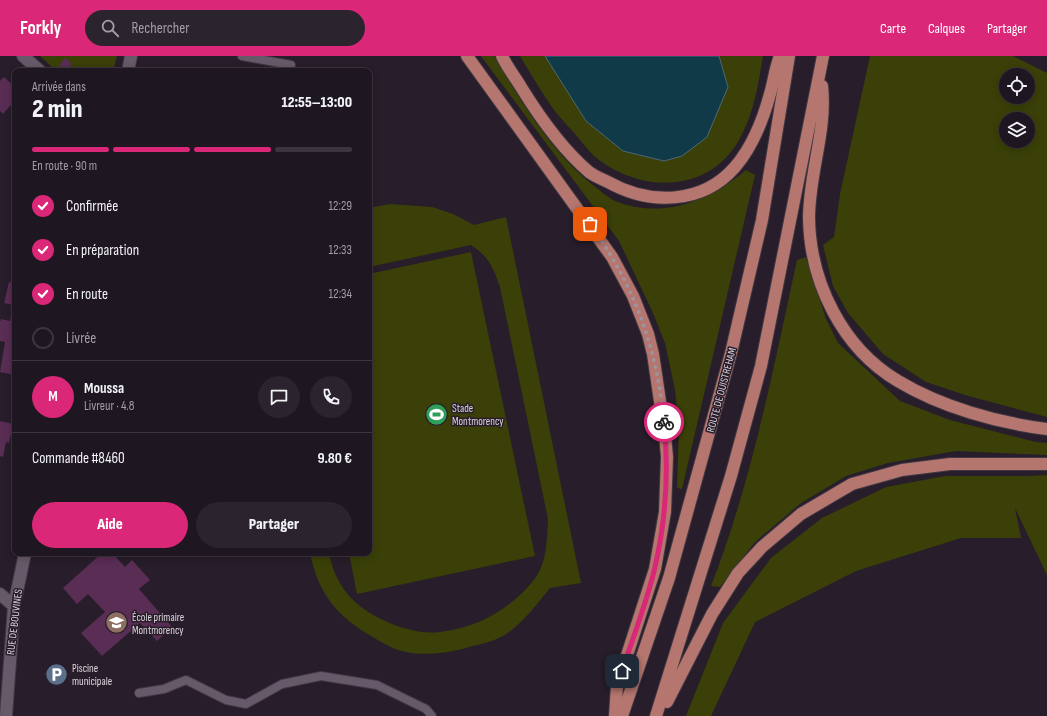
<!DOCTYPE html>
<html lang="fr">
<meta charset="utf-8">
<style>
body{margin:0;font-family:"Sofia Sans Condensed",sans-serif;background:#2b232d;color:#f1f3f6;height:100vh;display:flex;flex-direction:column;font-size:15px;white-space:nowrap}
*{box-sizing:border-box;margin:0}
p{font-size:13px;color:#a19fa5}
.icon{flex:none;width:22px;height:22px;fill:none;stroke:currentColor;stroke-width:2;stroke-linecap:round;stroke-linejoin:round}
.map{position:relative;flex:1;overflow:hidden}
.sheet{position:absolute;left:12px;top:12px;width:360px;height:488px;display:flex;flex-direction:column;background:#1e1620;border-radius:8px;box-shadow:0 2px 10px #0003,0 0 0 1px #3c353e}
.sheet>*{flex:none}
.buttons{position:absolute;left:999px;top:12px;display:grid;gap:8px}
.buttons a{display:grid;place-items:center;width:36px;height:36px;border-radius:50%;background:#1e1620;box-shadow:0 2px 10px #0003,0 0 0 1px #3c353e;font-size:20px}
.pin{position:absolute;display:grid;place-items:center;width:34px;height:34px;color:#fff;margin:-17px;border-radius:8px;box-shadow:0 2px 6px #0006}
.courier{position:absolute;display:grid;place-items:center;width:40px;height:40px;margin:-20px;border:3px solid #db2777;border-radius:50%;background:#fff;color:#222;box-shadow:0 1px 5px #0007}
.head em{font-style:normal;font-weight:800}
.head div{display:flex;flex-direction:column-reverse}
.head{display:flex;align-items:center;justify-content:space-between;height:68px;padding:0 20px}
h1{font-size:26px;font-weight:800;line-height:30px}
.bar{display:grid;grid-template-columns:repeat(4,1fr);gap:6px 4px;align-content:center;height:48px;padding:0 20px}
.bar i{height:5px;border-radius:3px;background:#3c353e}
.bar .selected{background:#db2777}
.bar p{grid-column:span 4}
.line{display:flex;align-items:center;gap:10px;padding:0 20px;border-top:1px solid #3c353e}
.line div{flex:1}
.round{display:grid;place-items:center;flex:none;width:42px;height:42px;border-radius:21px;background:#2b232d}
ol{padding:0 20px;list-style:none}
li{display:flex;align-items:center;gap:12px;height:44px}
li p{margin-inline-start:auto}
li .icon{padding:4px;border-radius:50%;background:#db2777;color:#fff;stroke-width:4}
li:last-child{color:#a19fa5}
li i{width:22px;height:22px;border:2px solid #3c353e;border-radius:50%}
.cta{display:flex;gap:8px;margin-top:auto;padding:8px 20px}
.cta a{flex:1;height:46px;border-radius:24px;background:#db2777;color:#fff;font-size:16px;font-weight:800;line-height:46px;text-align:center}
.cta a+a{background:#2b232d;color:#f1f3f6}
header{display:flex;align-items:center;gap:24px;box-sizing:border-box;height:56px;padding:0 20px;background:#db2777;color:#fff}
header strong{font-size:19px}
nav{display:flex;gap:22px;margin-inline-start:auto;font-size:14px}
.search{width:280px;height:36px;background:#2b232d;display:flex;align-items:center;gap:10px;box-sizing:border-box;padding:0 14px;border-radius:22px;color:#a19fa5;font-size:15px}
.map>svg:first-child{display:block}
.green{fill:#3a4007;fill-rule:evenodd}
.water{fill:#113a49;stroke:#4e6875}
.building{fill:#592d54}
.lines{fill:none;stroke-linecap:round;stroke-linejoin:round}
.service-casing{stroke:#413843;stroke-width:10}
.minor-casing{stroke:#413843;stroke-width:14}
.trunk-casing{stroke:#413843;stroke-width:14}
.service{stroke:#665969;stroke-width:8}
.minor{stroke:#665969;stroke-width:12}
.trunk{stroke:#b4766e;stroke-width:12}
.done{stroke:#9c949e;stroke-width:4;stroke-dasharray:0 7.2}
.route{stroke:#db2777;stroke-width:5}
.labels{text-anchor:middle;stroke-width:3;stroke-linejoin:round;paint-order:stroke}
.street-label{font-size:11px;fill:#dbd4dc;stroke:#281d2a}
.poi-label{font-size:11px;fill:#dbd4dc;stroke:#281d2a;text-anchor:start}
</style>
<header>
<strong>Forkly</strong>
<div class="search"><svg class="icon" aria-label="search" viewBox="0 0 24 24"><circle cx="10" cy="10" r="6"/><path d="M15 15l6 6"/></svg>Rechercher</div>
<nav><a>Carte</a><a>Calques</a><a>Partager</a></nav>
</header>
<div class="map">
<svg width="1047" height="660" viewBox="0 0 1047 660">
<rect width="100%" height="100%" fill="#281d2a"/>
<g class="green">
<polygon points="40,0 117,0 113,15 56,15"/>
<path d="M481 0H494C521 46 554 101 598 133 603 137 609 142 615 145 663 164 709 145 746 114L755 119 682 433 677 432 679 372 675 334 665 287 653 257 619 185Z"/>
<path d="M520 0H545L586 65 623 95 664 105 728 31 719 0H763C758 29 754 58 739 84 708 139 638 137 594 100 588 94 582 86 576 79 569 71 561 63 554 54 542 37 531 18 520 0Z"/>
<path d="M870 0H1013L1047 17V361L965 339 926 326 883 298 848 257 833 230 823 189 834 181 840 138ZM1006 19H1028V41H1006ZM1006 63H1028V85H1006Z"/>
<path d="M390 148 432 151 453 158 474 169 506 161 581 527 550 532C537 548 524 566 506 578 496 585 481 588 469 591 450 597 425 600 406 596 395 594 382 587 373 581 337 561 318 537 310 497H329C336 534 358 554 392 568 407 574 424 578 440 576 467 573 491 563 512 546 522 538 534 526 540 514 547 499 547 480 548 463L500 231C493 211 489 201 471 189L369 211V152Z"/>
<polygon points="471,196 535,500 357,538 349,497 369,497 369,218"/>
<path d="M806 201 826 263 838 287 900 345 950 364 1036 386 1047 387V399L956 395 888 407 846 420 801 447 755 486 720 531 711 530C752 425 773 314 797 204Z"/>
<polygon points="1047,419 1047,519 1015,452 1021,482 961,482 856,515 755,566 711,660 686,660 723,567 771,502 822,462 886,431 945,420 1029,420"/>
</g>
<polygon class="water" points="545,0 719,0 728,31 707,81 682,100 664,105 623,95 586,65"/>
<g class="building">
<polygon points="65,2 72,8 66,15 59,9"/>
<polygon points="4,21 15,31 15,44 3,58 0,55 0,25"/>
<polygon points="9,226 15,227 15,319 0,316 5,286 0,285 0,266 1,263 10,265 13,249 4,247"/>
<polygon points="0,365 13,368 9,387 6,386 3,401 0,400"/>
<polygon points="102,497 112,497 125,511 132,504 150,524 139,533 172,571 157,585 140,567 102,600 81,577 105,556 88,538 77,548 63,532"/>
</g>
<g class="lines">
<defs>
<g id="service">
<polyline points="242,0 291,9"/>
<polyline points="139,637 164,633 186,624 226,644 246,648 282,628 321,620 377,629 426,653 432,660"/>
</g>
<g id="minor">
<polyline points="23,0 40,15"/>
<polyline points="128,15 131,0"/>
<polyline points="0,538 14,550"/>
<polyline points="6,660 14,550 25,497"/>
</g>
<g id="trunk">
<polyline points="467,0 612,201 633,240 648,278 653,298 665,379 667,401 665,456 655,513 617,630 615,660"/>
<path d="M502 0C507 11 515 21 521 31 540 62 561 92 589 116 594 120 602 123 608 126 649 149 702 149 735 111 753 90 763 64 770 38 774 25 775 12 780 0"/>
<path d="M822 30C827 75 809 117 809 162 810 226 842 292 898 325 941 351 998 367 1047 373"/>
<polyline points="667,646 712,558 738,517 762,491 801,458 852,428 902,414 950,408 1047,408"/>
<polyline points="622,660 669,522 731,297 762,164 789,0"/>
<polyline points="656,660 731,420 761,310 823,0"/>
</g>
</defs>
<use href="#service" class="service-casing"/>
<use href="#minor" class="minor-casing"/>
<use href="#trunk" class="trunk-casing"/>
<use href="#service" class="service"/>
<use href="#minor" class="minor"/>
<use href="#trunk" class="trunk"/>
</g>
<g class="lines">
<path class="done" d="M590 168C634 229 657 291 664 366"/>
<path class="route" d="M622 615C633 581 647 546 655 511 666 463 669 415 664 366"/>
</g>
<defs>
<symbol id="stadium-disc" viewBox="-11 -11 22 22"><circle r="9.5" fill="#2e9e5b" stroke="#281d2a"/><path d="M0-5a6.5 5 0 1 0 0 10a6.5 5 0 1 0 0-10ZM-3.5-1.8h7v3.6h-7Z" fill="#fff"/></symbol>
<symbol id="school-disc" viewBox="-11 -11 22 22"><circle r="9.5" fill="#8d6e63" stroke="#281d2a"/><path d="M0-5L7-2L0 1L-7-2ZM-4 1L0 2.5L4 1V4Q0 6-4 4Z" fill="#fff"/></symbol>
<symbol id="parking-disc" viewBox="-11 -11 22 22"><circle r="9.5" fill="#5c6f8a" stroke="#281d2a"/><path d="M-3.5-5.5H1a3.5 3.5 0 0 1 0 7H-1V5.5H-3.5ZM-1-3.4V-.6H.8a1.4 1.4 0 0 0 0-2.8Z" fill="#fff"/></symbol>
</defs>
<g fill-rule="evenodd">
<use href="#stadium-disc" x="424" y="346" width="25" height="25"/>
<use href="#school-disc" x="104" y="554" width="25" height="25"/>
<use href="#parking-disc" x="44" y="606" width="25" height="25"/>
</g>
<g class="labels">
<g class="street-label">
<text transform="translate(721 334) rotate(-75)" y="4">ROUTE DE OUISTREHAM</text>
<text transform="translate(14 566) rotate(-83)" y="4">RUE DE BOUVINES</text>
</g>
<g class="poi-label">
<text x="452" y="356">Stade<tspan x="452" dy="13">Montmorency</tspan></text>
<text x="132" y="565">École primaire<tspan x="132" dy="13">Montmorency</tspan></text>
<text x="72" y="616">Piscine<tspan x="72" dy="13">municipale</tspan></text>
</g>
</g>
</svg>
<div class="buttons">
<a><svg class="icon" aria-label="locate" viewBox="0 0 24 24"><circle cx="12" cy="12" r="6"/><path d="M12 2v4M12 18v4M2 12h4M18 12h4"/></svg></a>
<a><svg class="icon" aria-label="layers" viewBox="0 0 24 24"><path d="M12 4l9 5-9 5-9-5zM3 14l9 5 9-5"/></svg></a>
</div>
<div class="pin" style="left:590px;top:168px;background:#ea580c"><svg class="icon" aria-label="bag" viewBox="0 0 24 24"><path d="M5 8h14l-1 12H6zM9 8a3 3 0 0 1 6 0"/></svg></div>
<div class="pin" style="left:622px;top:615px;background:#1f2937"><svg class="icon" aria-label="home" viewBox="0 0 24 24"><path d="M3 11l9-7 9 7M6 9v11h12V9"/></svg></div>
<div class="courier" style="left:664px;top:366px"><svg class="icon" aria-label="bike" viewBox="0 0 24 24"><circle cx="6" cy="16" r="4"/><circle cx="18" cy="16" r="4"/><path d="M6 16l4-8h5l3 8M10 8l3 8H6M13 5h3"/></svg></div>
<section class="sheet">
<div class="head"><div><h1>2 min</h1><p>Arrivée dans</p></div><em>12:55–13:00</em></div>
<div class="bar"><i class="selected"></i><i class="selected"></i><i class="selected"></i><i></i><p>En route · 90 m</p></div>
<ol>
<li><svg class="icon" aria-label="check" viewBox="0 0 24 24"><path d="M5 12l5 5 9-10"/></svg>Confirmée<p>12:29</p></li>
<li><svg class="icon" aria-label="check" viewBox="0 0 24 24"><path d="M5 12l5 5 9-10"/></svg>En préparation<p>12:33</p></li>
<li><svg class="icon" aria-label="check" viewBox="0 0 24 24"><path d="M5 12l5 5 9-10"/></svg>En route<p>12:34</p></li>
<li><i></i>Livrée</li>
</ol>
<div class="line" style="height:72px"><b class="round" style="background:#db2777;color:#fff">M</b><div><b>Moussa</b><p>Livreur · 4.8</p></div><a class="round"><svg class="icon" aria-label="chat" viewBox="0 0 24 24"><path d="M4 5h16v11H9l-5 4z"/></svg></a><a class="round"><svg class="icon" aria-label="phone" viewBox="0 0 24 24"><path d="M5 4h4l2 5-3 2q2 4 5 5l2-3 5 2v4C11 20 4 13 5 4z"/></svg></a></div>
<div class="line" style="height:52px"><div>Commande #8460</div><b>9.80 €</b></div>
<div class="cta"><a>Aide</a><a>Partager</a></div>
</section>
</div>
